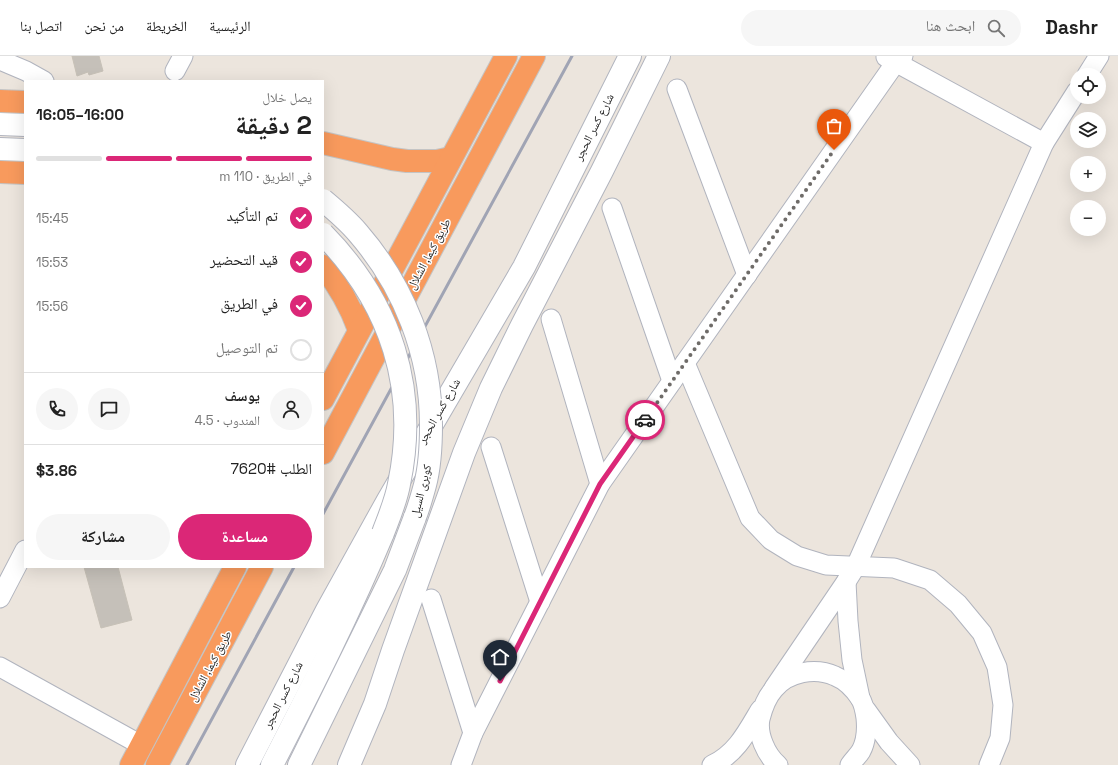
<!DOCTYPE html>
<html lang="ar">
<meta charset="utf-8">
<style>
body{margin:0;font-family:"Space Grotesk","Noto Naskh Arabic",sans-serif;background:#f6f6f6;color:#222;direction:rtl;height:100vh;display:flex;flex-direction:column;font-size:15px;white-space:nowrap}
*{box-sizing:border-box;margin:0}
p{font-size:13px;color:#767676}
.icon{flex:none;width:22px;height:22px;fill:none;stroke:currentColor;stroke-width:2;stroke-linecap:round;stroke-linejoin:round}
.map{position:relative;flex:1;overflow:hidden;direction:ltr}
.side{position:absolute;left:24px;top:24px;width:300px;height:488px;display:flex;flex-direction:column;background:#fff;border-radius:0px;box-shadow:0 4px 16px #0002;direction:rtl}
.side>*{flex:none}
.buttons{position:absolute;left:1070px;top:12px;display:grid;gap:8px}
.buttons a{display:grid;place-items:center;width:36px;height:36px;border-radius:50%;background:#fff;box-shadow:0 4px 16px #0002;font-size:20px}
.pin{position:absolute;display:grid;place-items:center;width:34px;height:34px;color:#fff;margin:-41px -17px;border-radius:50% 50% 50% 0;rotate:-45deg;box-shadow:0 0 4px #0007}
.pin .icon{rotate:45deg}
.courier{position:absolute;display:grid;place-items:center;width:40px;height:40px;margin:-20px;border:3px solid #db2777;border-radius:50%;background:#fff;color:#222;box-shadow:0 1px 5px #0007}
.headline em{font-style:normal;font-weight:700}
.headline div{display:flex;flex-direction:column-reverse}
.headline{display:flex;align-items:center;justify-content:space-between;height:68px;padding:0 12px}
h1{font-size:26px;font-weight:700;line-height:30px}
.bar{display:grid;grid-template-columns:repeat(4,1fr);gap:6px 4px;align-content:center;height:48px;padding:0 12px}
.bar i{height:5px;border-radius:3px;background:#e0e0e0}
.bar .on{background:#db2777}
.bar p{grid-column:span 4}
.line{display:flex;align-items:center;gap:10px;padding:0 12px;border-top:1px solid #e0e0e0}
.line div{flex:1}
.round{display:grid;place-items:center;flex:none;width:42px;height:42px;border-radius:21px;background:#f6f6f6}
ol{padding:0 12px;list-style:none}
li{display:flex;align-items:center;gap:12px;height:44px}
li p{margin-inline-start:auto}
li .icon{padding:4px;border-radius:50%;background:#db2777;color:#fff;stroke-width:4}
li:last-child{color:#767676}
li i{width:22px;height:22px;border:2px solid #e0e0e0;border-radius:50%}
.cta{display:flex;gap:8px;margin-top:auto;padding:8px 12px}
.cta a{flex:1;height:46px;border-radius:24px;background:#db2777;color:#fff;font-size:16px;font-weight:700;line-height:46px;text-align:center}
.cta a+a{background:#f6f6f6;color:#222}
header{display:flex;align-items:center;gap:24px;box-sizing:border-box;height:56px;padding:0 20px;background:#fff;border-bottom:1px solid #e0e0e0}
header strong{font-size:19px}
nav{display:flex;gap:22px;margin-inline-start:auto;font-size:14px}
.search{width:280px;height:36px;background:#f6f6f6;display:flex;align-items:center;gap:10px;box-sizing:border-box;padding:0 14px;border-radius:22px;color:#767676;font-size:15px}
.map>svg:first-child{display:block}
.building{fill:#c5c0b9;stroke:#c7c1b7}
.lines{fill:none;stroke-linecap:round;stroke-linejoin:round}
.street-casing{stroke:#b1b4be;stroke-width:21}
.secondary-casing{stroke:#b1b4be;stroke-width:24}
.highway-casing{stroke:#c4c4c4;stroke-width:24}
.street{stroke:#fff;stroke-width:19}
.secondary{stroke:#fff;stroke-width:22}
.highway{stroke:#f89a5d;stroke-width:22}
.rail{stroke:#a0a4b4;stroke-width:3}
.secondary-bridge-casing{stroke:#b1b4be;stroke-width:24;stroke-linecap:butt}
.secondary-bridge{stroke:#fff;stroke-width:22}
.done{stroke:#6f6c69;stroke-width:4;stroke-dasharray:0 7.2}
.route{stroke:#db2777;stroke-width:5}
.labels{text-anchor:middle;stroke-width:3;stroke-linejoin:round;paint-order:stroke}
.street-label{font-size:12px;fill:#2b2b2b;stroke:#fff}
</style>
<header>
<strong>Dashr</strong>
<div class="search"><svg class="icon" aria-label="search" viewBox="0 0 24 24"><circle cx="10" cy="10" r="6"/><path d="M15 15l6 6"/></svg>ابحث هنا</div>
<nav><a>الرئيسية</a><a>الخريطة</a><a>من نحن</a><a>اتصل بنا</a></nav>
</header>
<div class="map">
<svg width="1118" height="709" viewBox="0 0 1118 709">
<rect width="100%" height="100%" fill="#ece5dd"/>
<g class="building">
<polygon points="72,0 99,0 103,15 89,19 88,16 77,20"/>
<polygon points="84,511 118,511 132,564 101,572"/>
</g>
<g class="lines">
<defs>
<g id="street">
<polyline points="886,1 1044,87"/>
<polyline points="0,4 26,15 44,25"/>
<polyline points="175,15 183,0"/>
<polyline points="1087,19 1099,0"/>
<polyline points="677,33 747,219"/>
<polyline points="612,152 672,325"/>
<polyline points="551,263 600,428"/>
<polyline points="685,307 750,462 771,484 797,500 826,509 894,512 930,524 958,548 982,577 997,611 1003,649 1000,682 989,709"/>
<polyline points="491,391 540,546"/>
<polyline points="846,526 848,565 852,604 860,642"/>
<polyline points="0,542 25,494"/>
<polyline points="431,543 473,677"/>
<polyline points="0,611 141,689"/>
<polyline points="774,632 846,526 856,510 1044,87 1077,35"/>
<polyline points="866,654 889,686 910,709"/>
<polyline points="461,709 473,677 600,428 896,6 903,0"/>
<path d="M712 709C736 698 747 676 760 654"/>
<path d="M778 709C766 699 757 678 760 663 763 651 766 642 774 633 788 616 815 611 835 620 845 624 854 633 860 642 864 648 865 655 866 662 867 672 866 686 861 695 858 700 853 704 850 709"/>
</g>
<g id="secondary">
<polyline points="0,68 25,69"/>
<polyline points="0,93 25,94"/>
<polyline points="247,709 327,554 388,444 524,211 630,0"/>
<path d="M272 709C311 633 350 556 383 477"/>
<polyline points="299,709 395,514 415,461"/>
<polyline points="349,709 375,648 393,594 464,397 491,332 522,269 602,115 659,0"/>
</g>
<g id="highway">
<polyline points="0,45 25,46"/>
<polyline points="323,87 392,103 407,105 437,105 451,102"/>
<polyline points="0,116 25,117"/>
<path d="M323 210C340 231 350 249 359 274"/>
<polyline points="323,343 506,0"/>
<polyline points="323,397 534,0"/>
<polyline points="131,709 235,511"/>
<polyline points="157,709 262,511"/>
</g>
</defs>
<use href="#street" class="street-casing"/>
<use href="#secondary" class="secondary-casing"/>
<use href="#highway" class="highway-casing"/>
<use href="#street" class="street"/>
<use href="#secondary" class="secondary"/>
<use href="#highway" class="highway"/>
<g class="rail">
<polyline points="323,458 572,0"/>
<polyline points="187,709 294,511"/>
</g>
<defs>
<g id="secondary-bridge">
<path d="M323 144C335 154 348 165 358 177 404 230 431 298 431 369 431 389 430 410 425 429 422 440 419 451 415 461"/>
<path d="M323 178C391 247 419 333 399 428 396 445 389 461 383 477"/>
</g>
</defs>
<use href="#secondary-bridge" class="secondary-bridge-casing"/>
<use href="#secondary-bridge" class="secondary-bridge"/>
</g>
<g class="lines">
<polyline class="done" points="645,364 834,94"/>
<polyline class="route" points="500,625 600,428 645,364"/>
</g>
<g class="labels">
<g class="street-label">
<text transform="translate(594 71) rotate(-63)" y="4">شارع كسر الحجر</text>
<text transform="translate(429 198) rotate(-62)" y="4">طريق كيما, الشلال</text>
<text transform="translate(439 355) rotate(-60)" y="4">شارع كسر الحجر</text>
<text transform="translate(421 435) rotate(-76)" y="4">كوبرى السيل</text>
<text transform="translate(210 610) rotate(-62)" y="4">طريق كيما, الشلال</text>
<text transform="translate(283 639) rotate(-63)" y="4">شارع كسر الحجر</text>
</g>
</g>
</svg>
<div class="buttons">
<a><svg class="icon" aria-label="locate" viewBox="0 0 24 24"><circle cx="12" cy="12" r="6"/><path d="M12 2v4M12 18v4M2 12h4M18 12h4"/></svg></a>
<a><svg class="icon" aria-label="layers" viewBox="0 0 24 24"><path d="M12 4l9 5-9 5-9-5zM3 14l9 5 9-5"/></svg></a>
<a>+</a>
<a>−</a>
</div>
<div class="pin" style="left:834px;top:94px;background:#ea580c"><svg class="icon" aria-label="bag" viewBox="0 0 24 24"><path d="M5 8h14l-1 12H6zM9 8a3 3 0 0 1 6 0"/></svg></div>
<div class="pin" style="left:500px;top:625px;background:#1f2937"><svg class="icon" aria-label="home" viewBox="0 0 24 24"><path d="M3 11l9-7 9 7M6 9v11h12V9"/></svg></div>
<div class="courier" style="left:645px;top:364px"><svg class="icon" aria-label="car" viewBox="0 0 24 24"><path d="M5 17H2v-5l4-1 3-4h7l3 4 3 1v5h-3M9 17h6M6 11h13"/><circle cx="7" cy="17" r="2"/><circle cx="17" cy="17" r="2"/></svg></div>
<section class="side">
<div class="headline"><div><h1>2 دقيقة</h1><p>يصل خلال</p></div><em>16:00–16:05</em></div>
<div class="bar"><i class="on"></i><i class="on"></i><i class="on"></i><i></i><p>في الطريق · 110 m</p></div>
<ol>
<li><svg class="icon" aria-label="check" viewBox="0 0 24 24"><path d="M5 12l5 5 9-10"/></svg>تم التأكيد<p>15:45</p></li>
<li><svg class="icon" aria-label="check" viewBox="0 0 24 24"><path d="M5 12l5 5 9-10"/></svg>قيد التحضير<p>15:53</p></li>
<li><svg class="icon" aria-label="check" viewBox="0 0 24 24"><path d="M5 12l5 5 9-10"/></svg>في الطريق<p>15:56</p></li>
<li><i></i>تم التوصيل</li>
</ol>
<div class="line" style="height:72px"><a class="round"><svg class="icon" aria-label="person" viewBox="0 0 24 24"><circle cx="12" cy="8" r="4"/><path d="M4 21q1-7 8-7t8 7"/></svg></a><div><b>يوسف</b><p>المندوب · 4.5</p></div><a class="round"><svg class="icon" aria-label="chat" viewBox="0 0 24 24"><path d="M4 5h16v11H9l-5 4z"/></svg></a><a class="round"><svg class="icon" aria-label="phone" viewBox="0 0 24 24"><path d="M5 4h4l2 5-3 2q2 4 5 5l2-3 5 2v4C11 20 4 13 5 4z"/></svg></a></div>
<div class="line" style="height:52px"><div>الطلب #7620</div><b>$3.86</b></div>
<div class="cta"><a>مساعدة</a><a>مشاركة</a></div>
</section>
</div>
